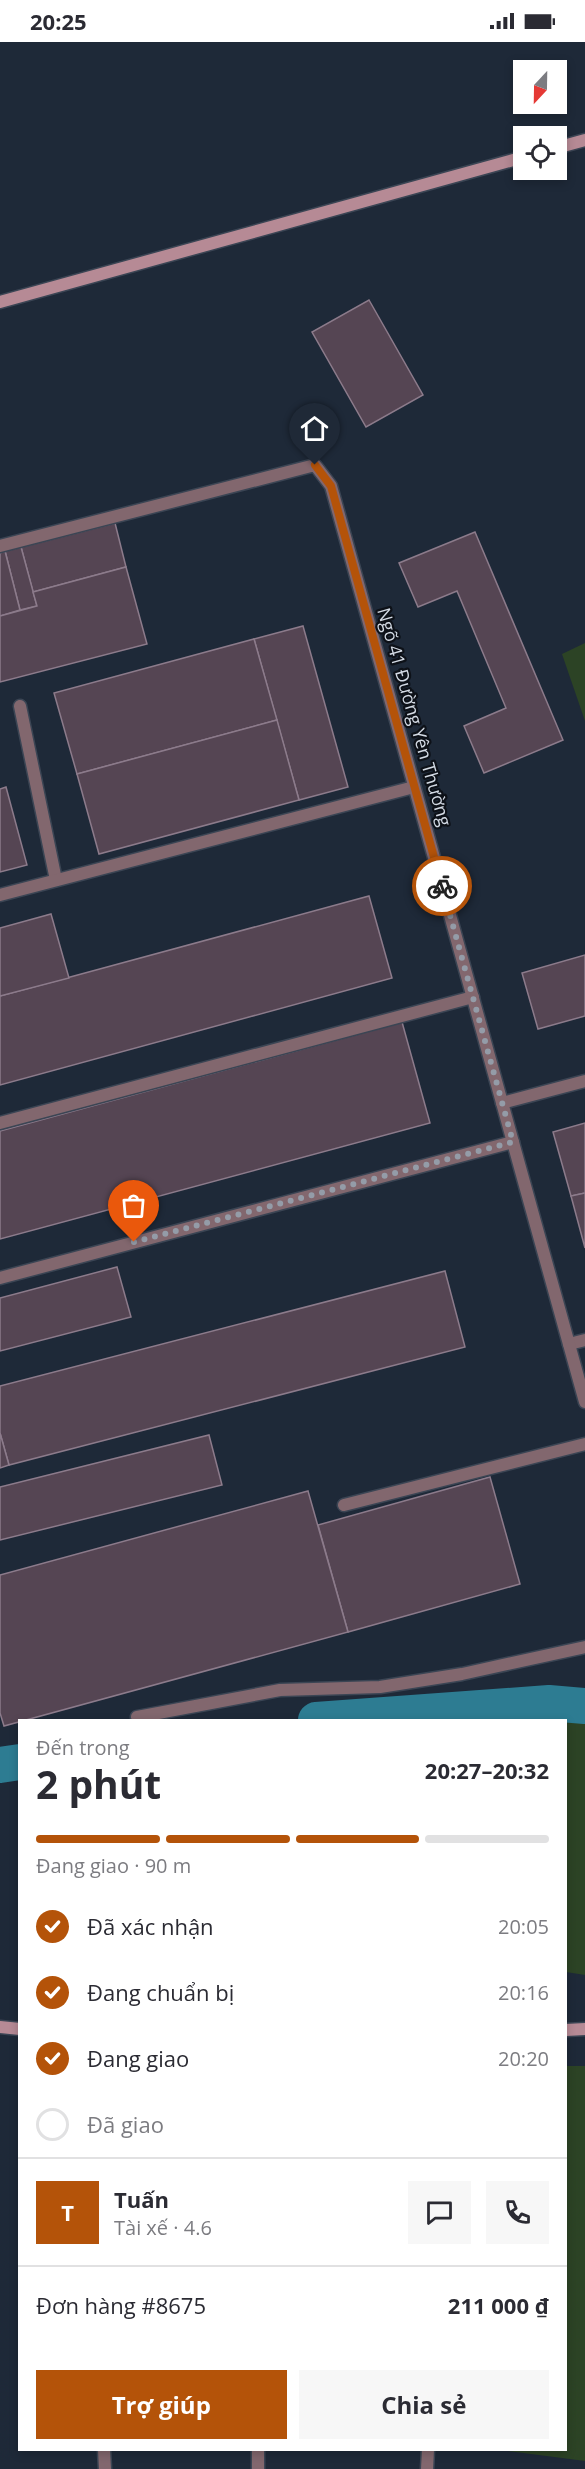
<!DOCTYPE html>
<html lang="vi">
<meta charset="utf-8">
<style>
body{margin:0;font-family:"Open Sans",sans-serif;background:#f7f7f7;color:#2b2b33;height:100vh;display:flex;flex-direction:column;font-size:22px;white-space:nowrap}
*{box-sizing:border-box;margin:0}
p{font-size:20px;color:#7c7c81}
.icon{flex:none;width:33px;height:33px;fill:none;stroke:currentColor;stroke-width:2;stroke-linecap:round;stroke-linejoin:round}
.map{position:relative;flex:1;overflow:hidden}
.panel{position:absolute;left:18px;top:1677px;width:549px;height:732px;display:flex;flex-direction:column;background:#fff;border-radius:0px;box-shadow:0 3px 9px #0003}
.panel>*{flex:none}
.needle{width:39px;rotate:202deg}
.buttons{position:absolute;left:513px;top:18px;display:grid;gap:12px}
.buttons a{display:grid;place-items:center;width:54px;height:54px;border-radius:0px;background:#fff;box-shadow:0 3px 9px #0003;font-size:30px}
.pin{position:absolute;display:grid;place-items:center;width:51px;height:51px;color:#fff;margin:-62px -26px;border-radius:50% 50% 50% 0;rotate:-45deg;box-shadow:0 0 6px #0007}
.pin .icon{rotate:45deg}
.courier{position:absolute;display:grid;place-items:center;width:60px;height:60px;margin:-30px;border:4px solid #b45309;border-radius:50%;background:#fff;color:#222;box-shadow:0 2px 8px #0007}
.head em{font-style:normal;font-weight:700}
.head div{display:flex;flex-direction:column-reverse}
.head{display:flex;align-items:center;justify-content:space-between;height:102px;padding:0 18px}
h1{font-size:39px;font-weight:700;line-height:45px}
.bar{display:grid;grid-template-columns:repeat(4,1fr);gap:9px 6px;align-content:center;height:72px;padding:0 18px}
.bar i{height:8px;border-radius:4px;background:#e1e1e2}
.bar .active{background:#b45309}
.bar p{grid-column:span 4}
.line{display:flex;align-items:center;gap:15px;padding:0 18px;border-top:2px solid #e1e1e2}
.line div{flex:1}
.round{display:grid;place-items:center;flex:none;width:63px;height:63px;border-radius:0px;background:#f7f7f7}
ol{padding:0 18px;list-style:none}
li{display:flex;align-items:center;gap:18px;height:66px}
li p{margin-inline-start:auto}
li .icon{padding:6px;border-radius:50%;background:#b45309;color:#fff;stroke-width:4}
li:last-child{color:#7c7c81}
li i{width:33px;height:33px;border:3px solid #e1e1e2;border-radius:50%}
.action{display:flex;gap:12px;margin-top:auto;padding:12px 18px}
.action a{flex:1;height:69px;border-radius:0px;background:#b45309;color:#fff;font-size:24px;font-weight:700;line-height:69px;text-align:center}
.action a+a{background:#f7f7f7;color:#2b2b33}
.status{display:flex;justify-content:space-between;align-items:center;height:42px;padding:0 30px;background:#fff;direction:ltr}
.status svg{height:16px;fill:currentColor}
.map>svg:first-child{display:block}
.green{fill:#2c4325}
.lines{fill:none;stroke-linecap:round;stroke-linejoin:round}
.canal{stroke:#2d7c92;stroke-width:36}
.building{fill:#554553;stroke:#8c7b8b;stroke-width:1.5}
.lane-casing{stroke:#3b4554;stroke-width:15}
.street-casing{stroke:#3b4554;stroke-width:15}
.secondary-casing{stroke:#3b4554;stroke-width:15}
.lane{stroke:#82676e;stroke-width:12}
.street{stroke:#82676e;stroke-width:12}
.secondary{stroke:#b68a95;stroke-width:12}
.done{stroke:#949ca8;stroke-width:6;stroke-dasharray:0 10.8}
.route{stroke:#b45309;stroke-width:8}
.labels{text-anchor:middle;stroke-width:4.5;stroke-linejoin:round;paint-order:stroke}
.street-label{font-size:18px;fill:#d3dae4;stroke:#0d1118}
</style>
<div class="status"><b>20:25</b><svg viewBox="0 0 49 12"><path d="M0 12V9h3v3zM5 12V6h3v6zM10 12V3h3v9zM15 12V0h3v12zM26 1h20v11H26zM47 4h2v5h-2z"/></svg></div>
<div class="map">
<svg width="585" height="2427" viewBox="0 0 585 2427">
<rect width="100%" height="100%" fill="#1e2938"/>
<g class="green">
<polygon points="585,601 585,679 562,612"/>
<polygon points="576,1678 585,1679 585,1933 566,1930 566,1679"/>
<polygon points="566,2024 585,2024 585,2419 500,2408 566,2408"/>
</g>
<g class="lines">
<g class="canal">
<polyline points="316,1678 549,1661 585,1664"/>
<polyline points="0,1723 20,1720"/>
</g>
</g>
<g class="building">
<polygon points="369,258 423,353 366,385 312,290"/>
<polygon points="115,481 126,525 33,550 21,505"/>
<polygon points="475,490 563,698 484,731 464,684 506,666 457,549 418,565 399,521"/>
<polygon points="21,505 37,564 20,568 5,509"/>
<polygon points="5,509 20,568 0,574 0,511"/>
<polygon points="126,525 147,602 0,640 0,574 37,564 33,550"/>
<polygon points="303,584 348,745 299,758 254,597"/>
<polygon points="254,597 277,678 77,732 54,651"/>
<polygon points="277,678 299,758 99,812 77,732"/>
<polygon points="6,745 27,823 0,830 0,747"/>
<polygon points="369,854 392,936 0,1043 0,954"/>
<polygon points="51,872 69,936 0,954 0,886"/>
<polygon points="585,913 585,974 538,987 522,931"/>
<polygon points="402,980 430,1081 0,1197 0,1089"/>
<polygon points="585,1081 585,1151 571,1154 553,1090"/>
<polygon points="585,1151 585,1206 571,1154"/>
<polygon points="117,1225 131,1275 0,1309 0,1256"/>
<polygon points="445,1229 465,1305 9,1423 0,1391 0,1344"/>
<polygon points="0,1391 9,1423 0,1426"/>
<polygon points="209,1393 222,1443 0,1498 0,1445"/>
<polygon points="490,1435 520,1542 348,1590 318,1483"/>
<polygon points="308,1449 348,1590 4,1684 0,1671 0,1533"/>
</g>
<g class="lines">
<defs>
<g id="lane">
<polyline points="20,664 56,838"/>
<polyline points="0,853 414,745"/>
<polyline points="502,1061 585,1039"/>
<polyline points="0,1081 473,955"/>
<polyline points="0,1236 513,1100"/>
<polyline points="569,1302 585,1298"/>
<polyline points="344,1463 585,1402"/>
<polyline points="137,1675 280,1648 380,1645 462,1632 585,1605"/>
</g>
<g id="street">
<polyline points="0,504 315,423 331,444 585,1360"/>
<polyline points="104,2408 105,2427"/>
<polyline points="258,2427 258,2408"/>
<polyline points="427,2427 428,2408"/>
</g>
<g id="secondary">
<polyline points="556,106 585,98"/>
<polyline points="0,260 524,115"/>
<polyline points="0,1985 20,1987"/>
<polyline points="566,1988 585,1987"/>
</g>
</defs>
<use href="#lane" class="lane-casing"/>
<use href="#street" class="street-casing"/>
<use href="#secondary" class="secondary-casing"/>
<use href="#lane" class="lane"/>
<use href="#street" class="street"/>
<use href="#secondary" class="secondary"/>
</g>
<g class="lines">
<polyline class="done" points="134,1200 513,1100 442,844"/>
<polyline class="route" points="315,423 331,444 442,844"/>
</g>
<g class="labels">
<g class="street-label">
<text transform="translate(414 675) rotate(74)" y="6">Ngõ 41 Đường Yên Thường</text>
</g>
</g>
</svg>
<div class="buttons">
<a><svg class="needle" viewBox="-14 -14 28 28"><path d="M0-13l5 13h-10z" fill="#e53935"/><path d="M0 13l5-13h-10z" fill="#7c7c81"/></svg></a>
<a><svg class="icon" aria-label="locate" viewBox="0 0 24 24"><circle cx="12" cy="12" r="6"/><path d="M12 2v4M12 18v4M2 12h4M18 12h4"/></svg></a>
</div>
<div class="pin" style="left:134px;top:1200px;background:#ea580c"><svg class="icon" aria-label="bag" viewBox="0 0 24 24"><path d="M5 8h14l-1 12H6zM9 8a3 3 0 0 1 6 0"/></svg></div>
<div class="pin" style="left:315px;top:423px;background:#1f2937"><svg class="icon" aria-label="home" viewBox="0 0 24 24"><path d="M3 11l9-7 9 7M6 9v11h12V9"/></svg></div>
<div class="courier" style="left:442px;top:844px"><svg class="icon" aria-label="bike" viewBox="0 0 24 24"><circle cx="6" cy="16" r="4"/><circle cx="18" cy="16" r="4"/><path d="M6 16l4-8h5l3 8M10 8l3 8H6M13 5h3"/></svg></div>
<section class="panel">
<div class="head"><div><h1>2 phút</h1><p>Đến trong</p></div><em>20:27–20:32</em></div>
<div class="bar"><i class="active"></i><i class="active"></i><i class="active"></i><i></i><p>Đang giao · 90 m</p></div>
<ol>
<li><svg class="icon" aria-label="check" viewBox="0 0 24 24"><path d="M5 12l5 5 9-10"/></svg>Đã xác nhận<p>20:05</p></li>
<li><svg class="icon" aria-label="check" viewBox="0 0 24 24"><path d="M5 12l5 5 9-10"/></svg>Đang chuẩn bị<p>20:16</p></li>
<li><svg class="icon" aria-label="check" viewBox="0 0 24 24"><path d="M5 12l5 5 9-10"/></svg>Đang giao<p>20:20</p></li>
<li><i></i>Đã giao</li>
</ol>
<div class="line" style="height:108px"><b class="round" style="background:#b45309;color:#fff">T</b><div><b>Tuấn</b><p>Tài xế · 4.6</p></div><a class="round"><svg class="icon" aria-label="chat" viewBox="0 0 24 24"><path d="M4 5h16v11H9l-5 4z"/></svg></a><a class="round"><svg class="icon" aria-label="phone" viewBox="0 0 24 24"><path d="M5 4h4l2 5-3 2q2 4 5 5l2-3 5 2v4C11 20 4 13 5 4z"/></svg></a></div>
<div class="line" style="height:78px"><div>Đơn hàng #8675</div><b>211 000 ₫</b></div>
<div class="action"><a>Trợ giúp</a><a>Chia sẻ</a></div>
</section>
</div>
